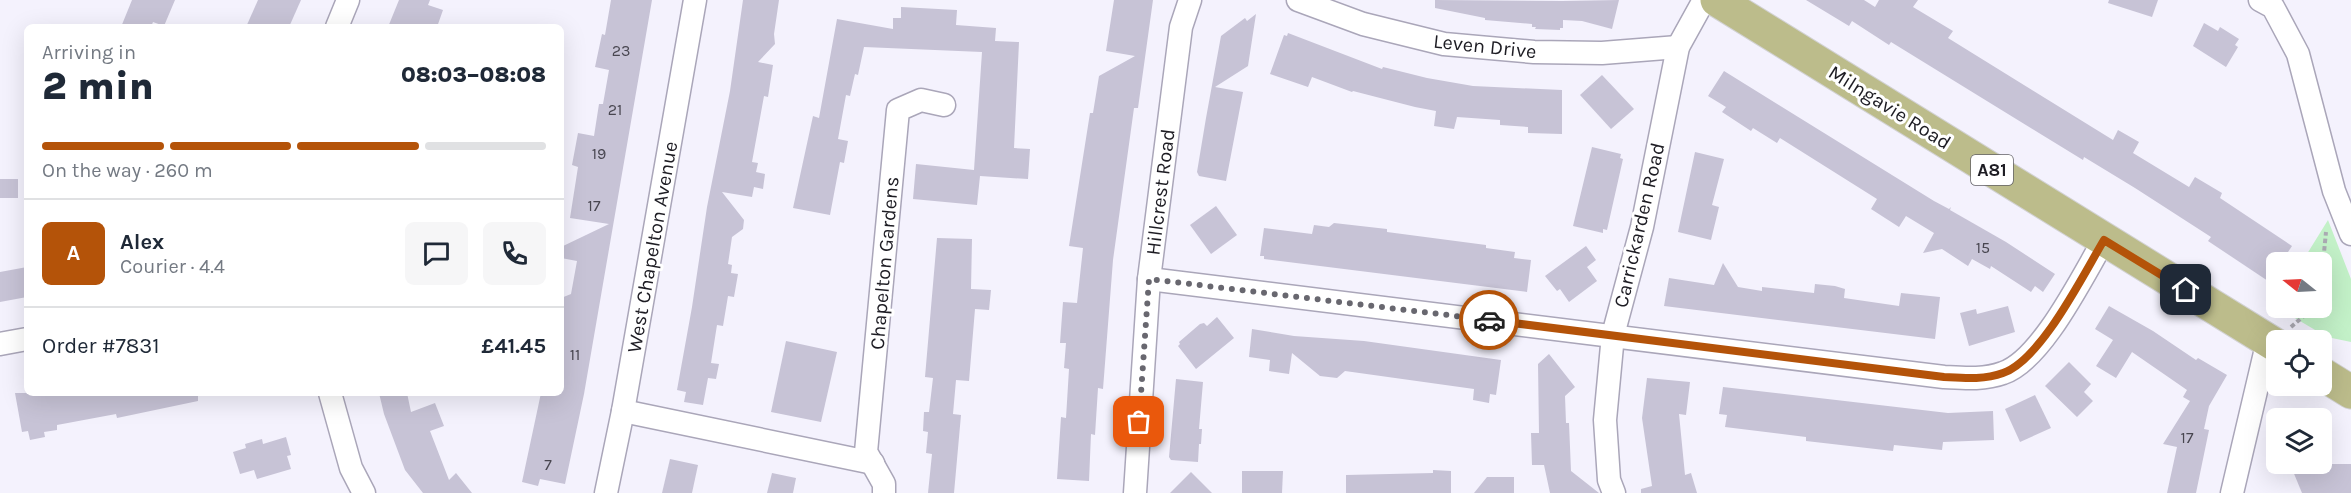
<!DOCTYPE html>
<meta charset="utf-8">
<style>
body{margin:0;font-family:Karla,sans-serif;background:#f6f6f7;color:#1f2937;height:100vh;display:flex;flex-direction:column;font-size:22px;white-space:nowrap}
*{box-sizing:border-box;margin:0}
p{font-size:20px;color:#747a83}
.icon{flex:none;width:33px;height:33px;fill:none;stroke:currentColor;stroke-width:2;stroke-linecap:round;stroke-linejoin:round}
.map{position:relative;flex:1;overflow:hidden}
.details{position:absolute;left:24px;top:24px;width:540px;height:372px;display:flex;flex-direction:column;background:#fff;border-radius:9px;box-shadow:0 6px 24px #0002}
.details>*{flex:none}
.needle{width:39px;rotate:288deg}
.controls{position:absolute;left:2266px;top:252px;display:grid;gap:12px}
.controls a{display:grid;place-items:center;width:66px;height:66px;border-radius:9px;background:#fff;box-shadow:0 6px 24px #0002;font-size:30px}
.pin{position:absolute;display:grid;place-items:center;width:51px;height:51px;color:#fff;margin:-26px;border-radius:12px;box-shadow:0 3px 9px #0006}
.courier{position:absolute;display:grid;place-items:center;width:60px;height:60px;margin:-30px;border:4px solid #b45309;border-radius:50%;background:#fff;color:#222;box-shadow:0 2px 8px #0007}
.headline em{font-style:normal;font-weight:800}
.headline div{display:flex;flex-direction:column-reverse}
.headline{display:flex;align-items:center;justify-content:space-between;height:102px;padding:0 18px}
h1{font-size:39px;font-weight:800;line-height:45px}
.bar{display:grid;grid-template-columns:repeat(4,1fr);gap:9px 6px;align-content:center;height:72px;padding:0 18px}
.bar i{height:8px;border-radius:4px;background:#e0e1e3}
.bar .active{background:#b45309}
.bar p{grid-column:span 4}
.line{display:flex;align-items:center;gap:15px;padding:0 18px;border-top:2px solid #e0e1e3}
.line div{flex:1}
.round{display:grid;place-items:center;flex:none;width:63px;height:63px;border-radius:9px;background:#f6f6f7}
.map>svg:first-child{display:block}
.green{fill:#c3f1c8}
.building{fill:#c7c3d6}
.lines{fill:none;stroke-linecap:round;stroke-linejoin:round}
.minor-casing{stroke:#aaa6b9;stroke-width:25}
.primary-casing{stroke:#d2d2d3;stroke-width:35}
.path{stroke:#aaa9b2;stroke-width:4;stroke-dasharray:4.5 3;stroke-linecap:butt}
.minor{stroke:#fff;stroke-width:22}
.primary{stroke:#bcbc8b;stroke-width:33}
.done{stroke:#68676f;stroke-width:6;stroke-dasharray:0 10.8}
.route{stroke:#b45309;stroke-width:8}
.labels{text-anchor:middle;stroke-width:6;stroke-linejoin:round;paint-order:stroke}
.number-label{font-size:16px;fill:#484650}
.shield{fill:#fff;stroke:#616065;stroke-width:1.5}
.shield-label{font-size:18px;font-weight:bold;fill:#1d1c23}
.street-label{font-size:20px;fill:#1d1c23;stroke:#fff}
</style>
<div class="map">
<svg width="2351" height="493" viewBox="0 0 2351 493">
<rect width="100%" height="100%" fill="#f4f2fd"/>
<polygon class="green" points="2328,220 2351,279 2351,342 2327,337 2278,308 2322,308 2322,262 2302,262"/>
<g class="building">
<polygon points="132,0 175,0 164,26 153,22 151,27 121,27"/>
<polygon points="258,0 301,0 289,27 246,27"/>
<polygon points="399,0 430,0 428,5 443,10 437,27 388,27"/>
<polygon points="611,0 652,0 584,394 565,484 540,479 538,486 522,482 541,393 561,393 561,298 571,294 577,261 561,258 561,247 609,224 570,218 578,167 572,165 578,133 594,136 599,104 603,104 609,70 595,67 602,34 605,35"/>
<polygon points="743,0 779,0 774,34 775,44 758,62 773,65 768,97 764,96 752,162 758,163 756,172 765,174 763,189 754,187 752,197 722,192 744,220 743,229 732,237 728,264 732,265 731,273 738,274 734,297 728,296 723,326 717,325 711,363 719,364 716,379 708,378 703,405 684,402 686,392 677,390 692,307 707,207 730,91"/>
<polygon points="1114,0 1153,0 1138,108 1134,108 1113,260 1103,389 1098,388 1095,435 1091,434 1089,481 1057,479 1061,417 1066,418 1069,369 1064,368 1066,343 1060,343 1063,302 1077,303 1083,248 1069,246 1090,113 1093,113 1099,76 1135,56 1106,51"/>
<polygon points="1435,0 1562,1 1619,0 1612,29 1582,21 1563,20 1563,28 1560,28 1560,30 1535,29 1536,27 1532,27 1532,24 1485,20 1485,18 1435,8"/>
<polygon points="1806,0 1864,0 1875,7 1879,0 1918,0 1913,7 1953,31 1948,38 2113,140 2118,130 2139,142 2133,153 2189,187 2195,177 2222,193 2220,198 2292,246 2288,252 2305,262 2277,262 2277,287 2208,241 2211,237 2135,188 2084,157 2083,160 1891,42 1889,45 1852,21 1849,26"/>
<polygon points="2109,0 2158,0 2152,17 2108,3"/>
<polygon points="901,7 957,10 956,25 996,28 995,41 1019,42 1014,148 1030,149 1028,179 980,176 977,205 913,199 916,164 974,170 982,52 864,47 858,75 855,74 850,96 846,95 838,139 848,141 844,163 840,162 830,215 793,208 813,116 819,118 837,19 893,29 893,18 901,18"/>
<polygon points="1256,14 1248,66 1215,87 1243,92 1226,181 1199,176 1197,172 1206,118 1221,36 1245,18 1247,21"/>
<polygon points="2204,23 2218,31 2220,27 2239,39 2235,45 2238,47 2226,67 2193,46"/>
<polygon points="1288,33 1382,69 1383,67 1427,78 1473,86 1562,90 1562,134 1528,133 1528,127 1500,125 1500,120 1457,117 1454,129 1434,126 1436,111 1415,107 1353,91 1352,92 1312,77 1308,87 1270,74 1284,35 1287,36"/>
<polygon points="1724,71 1934,201 1949,209 1951,207 1950,210 2006,242 2055,274 2043,292 2035,286 2031,292 1991,266 1990,269 1972,259 1968,266 1942,249 1923,253 1934,233 1906,216 1899,227 1871,209 1877,199 1780,138 1777,143 1753,128 1751,131 1722,112 1726,107 1708,96"/>
<polygon points="1602,75 1634,109 1611,129 1580,95"/>
<polygon points="1592,147 1621,154 1620,158 1623,159 1607,230 1603,229 1603,233 1573,226"/>
<polygon points="1695,152 1724,159 1712,205 1719,207 1711,240 1678,232"/>
<rect x="0" y="179" width="18" height="19"/>
<polygon points="1216,206 1237,235 1211,254 1190,225"/>
<polygon points="1334,223 1387,229 1387,232 1486,245 1486,248 1515,252 1514,258 1531,260 1527,292 1264,259 1264,256 1260,256 1264,228 1312,234 1314,225 1329,227"/>
<polygon points="937,238 972,239 971,289 991,290 989,310 975,309 969,381 956,380 953,414 961,415 954,493 928,493 932,454 926,453 928,432 923,431 924,412 929,412 933,378 925,377"/>
<polygon points="1586,246 1596,260 1587,267 1597,281 1569,302 1560,289 1557,291 1545,276"/>
<polygon points="1723,263 1738,287 1762,291 1762,287 1814,293 1815,284 1835,286 1845,289 1844,298 1899,306 1901,293 1940,297 1935,339 1664,306 1669,278 1714,285"/>
<polygon points="27,267 27,297 0,302 0,272"/>
<polygon points="2008,306 2015,332 1969,346 1960,313 1976,309 1977,314"/>
<polygon points="2109,306 2153,331 2196,360 2198,358 2227,375 2209,406 2204,429 2209,430 2196,493 2167,493 2177,447 2163,444 2190,401 2183,397 2187,390 2132,352 2116,378 2096,366 2113,340 2095,329"/>
<polygon points="1217,317 1234,338 1196,369 1178,346 1180,344 1179,342 1200,324 1204,323 1207,326"/>
<polygon points="1252,329 1294,336 1364,341 1501,360 1496,395 1490,394 1489,403 1473,400 1474,389 1345,371 1337,378 1320,376 1292,353 1289,374 1269,371 1270,360 1249,357"/>
<polygon points="786,341 837,352 821,422 771,412"/>
<polygon points="1549,354 1575,387 1565,396 1566,423 1569,423 1571,471 1599,493 1550,493 1544,465 1532,465 1531,433 1539,433 1538,364"/>
<polygon points="2069,362 2091,384 2084,392 2093,401 2077,417 2045,386"/>
<polygon points="1647,378 1690,382 1686,415 1679,414 1685,475 1691,473 1697,493 1641,493 1641,489 1652,486 1642,418"/>
<polygon points="1176,379 1203,382 1199,429 1202,429 1201,444 1199,444 1198,462 1171,460 1169,457"/>
<polygon points="1723,387 1948,413 1993,411 1994,440 1943,442 1942,450 1894,445 1893,451 1806,441 1806,437 1725,427 1727,415 1719,414"/>
<polygon points="15,393 198,393 198,401 117,418 116,414 57,425 57,430 44,432 45,437 30,440 28,431 22,432"/>
<polygon points="379,393 407,393 411,412 435,403 444,426 430,431 449,480 456,473 472,493 423,493 405,470 384,414"/>
<polygon points="2035,395 2051,428 2020,442 2005,409"/>
<polygon points="286,437 291,455 287,456 291,469 257,479 254,470 240,474 233,452 246,448 245,444 262,439 263,444"/>
<polygon points="670,459 698,465 692,493 662,493"/>
<polygon points="2290,464 2351,464 2351,493 2302,493"/>
<polygon points="1433,470 1451,471 1451,493 1346,493 1346,475 1433,473"/>
<polygon points="1242,471 1283,471 1282,493 1242,493"/>
<polygon points="1191,472 1212,493 1170,493"/>
<polygon points="772,473 796,478 793,493 767,493"/>
<polygon points="1487,477 1514,477 1514,493 1474,493"/>
</g>
<g class="lines">
<defs>
<g id="minor">
<polyline points="1298,0 1363,24 1444,44 1534,52 1602,53 1678,47"/>
<polyline points="2260,0 2273,7 2298,54 2334,191 2351,234"/>
<polyline points="337,27 348,0"/>
<path d="M1149 279 1944 377C1963 378 1984 380 2003 373 2042 360 2083 275 2104 240"/>
<polyline points="0,344 27,339"/>
<polyline points="330,393 351,468 364,493"/>
<polyline points="623,411 873,463"/>
<polyline points="606,493 623,411 695,0"/>
<polyline points="884,493 884,484 866,452 898,110 921,100 944,105"/>
<polyline points="1135,493 1149,279 1181,27 1190,0"/>
<polyline points="1614,493 1609,480 1605,420 1613,335 1642,227 1678,47 1704,0"/>
<polyline points="2232,493 2268,340"/>
</g>
<g id="primary">
<polyline points="1717,0 2277,346"/>
<polyline points="2322,374 2351,392"/>
</g>
</defs>
<use href="#minor" class="minor-casing"/>
<use href="#primary" class="primary-casing"/>
<g class="path">
<polyline points="2322,273 2326,232"/>
<polyline points="2291,327 2313,308"/>
</g>
<use href="#minor" class="minor"/>
<use href="#primary" class="primary"/>
</g>
<g class="lines">
<polyline class="done" points="1139,422 1149,279 1489,320"/>
<path class="route" d="M1489 320 1944 377C1963 378 1984 380 2003 373 2041 360 2083 275 2104 240L2186 290"/>
</g>
<g class="labels">
<g class="number-label">
<text x="621" y="56">23</text>
<text x="615" y="115">21</text>
<text x="599" y="159">19</text>
<text x="594" y="211">17</text>
<text x="1983" y="253">15</text>
<text x="575" y="360">11</text>
<text x="2187" y="443">17</text>
<text x="548" y="470">7</text>
</g>
<rect class="shield" x="1971" y="155" width="42" height="30" rx="4.5"/>
<g class="shield-label">
<text x="1992" y="176">A81</text>
</g>
<g class="street-label">
<text transform="translate(1485 46) rotate(6)" y="7">Leven Drive</text>
<text transform="translate(1890 107) rotate(32)" y="7">Milngavie Road</text>
<text transform="translate(1160 192) rotate(-83)" y="7">Hillcrest Road</text>
<text transform="translate(1639 225) rotate(-77)" y="7">Carrickarden Road</text>
<text transform="translate(652 247) rotate(-80)" y="7">West Chapelton Avenue</text>
<text transform="translate(884 263) rotate(-85)" y="7">Chapelton Gardens</text>
</g>
</g>
</svg>
<div class="controls">
<a><svg class="needle" viewBox="-14 -14 28 28"><path d="M0-13l5 13h-10z" fill="#e53935"/><path d="M0 13l5-13h-10z" fill="#747a83"/></svg></a>
<a><svg class="icon" aria-label="locate" viewBox="0 0 24 24"><circle cx="12" cy="12" r="6"/><path d="M12 2v4M12 18v4M2 12h4M18 12h4"/></svg></a>
<a><svg class="icon" aria-label="layers" viewBox="0 0 24 24"><path d="M12 4l9 5-9 5-9-5zM3 14l9 5 9-5"/></svg></a>
</div>
<div class="pin" style="left:1139px;top:422px;background:#ea580c"><svg class="icon" aria-label="bag" viewBox="0 0 24 24"><path d="M5 8h14l-1 12H6zM9 8a3 3 0 0 1 6 0"/></svg></div>
<div class="pin" style="left:2186px;top:290px;background:#1f2937"><svg class="icon" aria-label="home" viewBox="0 0 24 24"><path d="M3 11l9-7 9 7M6 9v11h12V9"/></svg></div>
<div class="courier" style="left:1489px;top:320px"><svg class="icon" aria-label="car" viewBox="0 0 24 24"><path d="M5 17H2v-5l4-1 3-4h7l3 4 3 1v5h-3M9 17h6M6 11h13"/><circle cx="7" cy="17" r="2"/><circle cx="17" cy="17" r="2"/></svg></div>
<section class="details">
<div class="headline"><div><h1>2 min</h1><p>Arriving in</p></div><em>08:03–08:08</em></div>
<div class="bar"><i class="active"></i><i class="active"></i><i class="active"></i><i></i><p>On the way · 260 m</p></div>
<div class="line" style="height:108px"><b class="round" style="background:#b45309;color:#fff">A</b><div><b>Alex</b><p>Courier · 4.4</p></div><a class="round"><svg class="icon" aria-label="chat" viewBox="0 0 24 24"><path d="M4 5h16v11H9l-5 4z"/></svg></a><a class="round"><svg class="icon" aria-label="phone" viewBox="0 0 24 24"><path d="M5 4h4l2 5-3 2q2 4 5 5l2-3 5 2v4C11 20 4 13 5 4z"/></svg></a></div>
<div class="line" style="height:78px"><div>Order #7831</div><b>£41.45</b></div>
</section>
</div>
